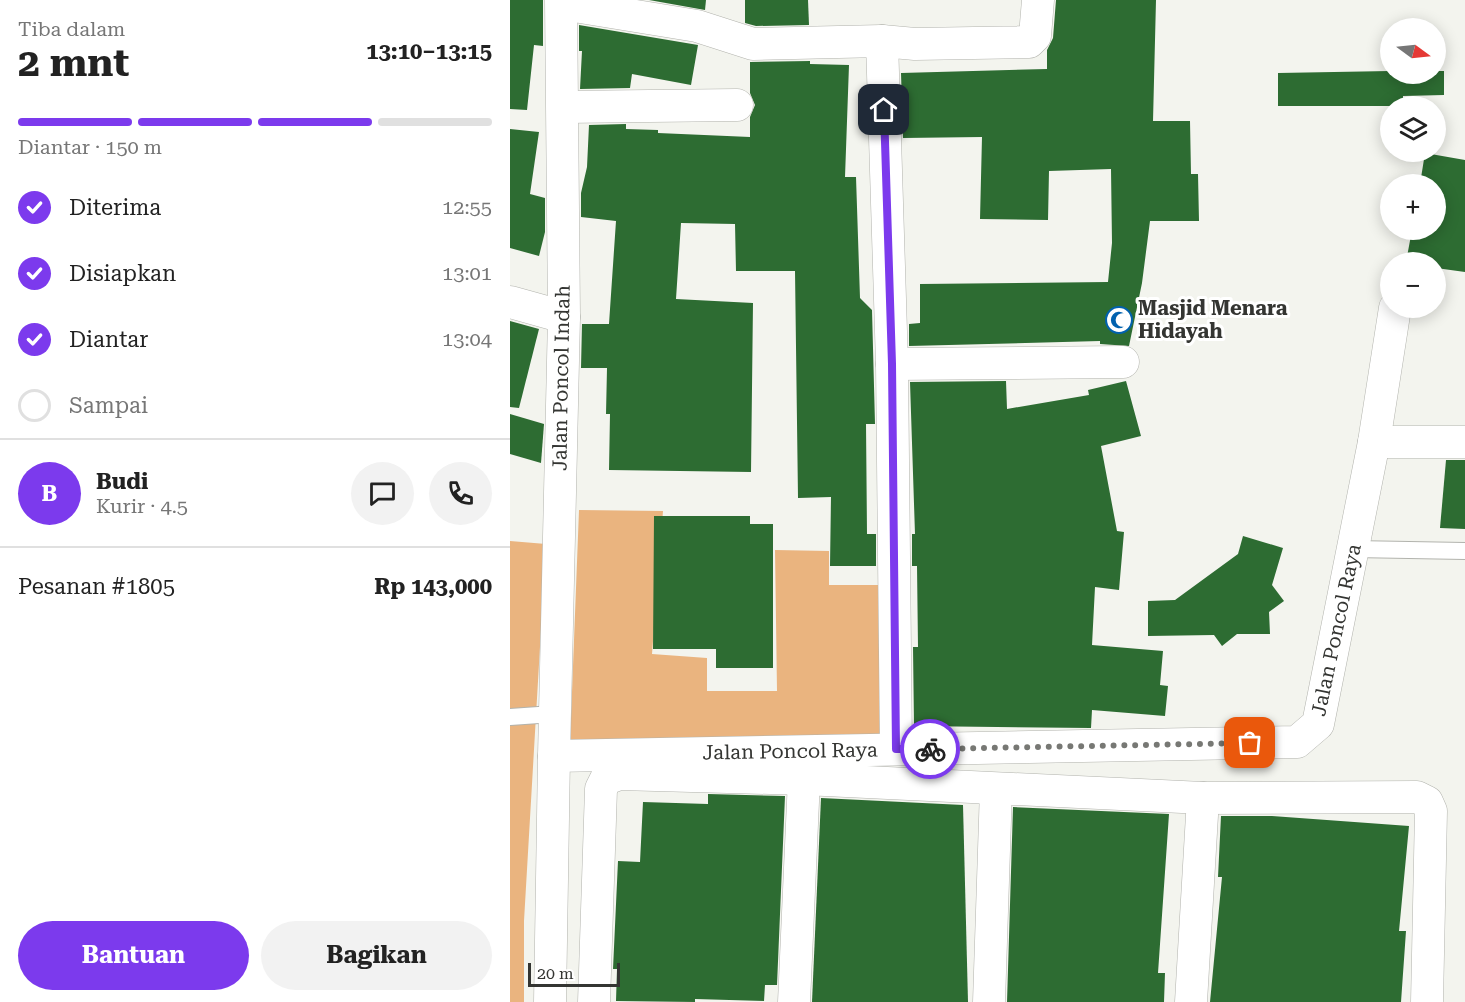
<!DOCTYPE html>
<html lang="id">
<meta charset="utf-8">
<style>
body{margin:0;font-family:"Roboto Serif",serif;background:#f2f2f2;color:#222;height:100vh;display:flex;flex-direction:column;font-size:22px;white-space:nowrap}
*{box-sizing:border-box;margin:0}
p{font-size:20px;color:#767676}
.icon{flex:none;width:33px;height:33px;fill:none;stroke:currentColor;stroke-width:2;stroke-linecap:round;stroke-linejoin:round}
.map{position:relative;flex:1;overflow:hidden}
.panel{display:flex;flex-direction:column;background:#fff;width:510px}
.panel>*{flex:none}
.needle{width:39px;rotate:105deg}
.controls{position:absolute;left:870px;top:18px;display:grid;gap:12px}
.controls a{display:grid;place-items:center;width:66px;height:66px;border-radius:50%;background:#fff;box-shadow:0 3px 15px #0003;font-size:30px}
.scale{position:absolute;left:18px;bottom:15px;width:92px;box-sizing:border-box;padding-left:6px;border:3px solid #343532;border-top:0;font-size:16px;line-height:21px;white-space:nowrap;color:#343532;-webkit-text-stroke:4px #fff;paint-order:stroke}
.pin{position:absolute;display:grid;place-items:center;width:51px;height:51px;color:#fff;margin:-26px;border-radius:12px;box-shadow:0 3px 9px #0006}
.courier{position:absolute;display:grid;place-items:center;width:60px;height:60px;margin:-30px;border:4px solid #7c3aed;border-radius:50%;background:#fff;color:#222;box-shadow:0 2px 8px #0007}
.head em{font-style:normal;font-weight:700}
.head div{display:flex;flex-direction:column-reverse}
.head{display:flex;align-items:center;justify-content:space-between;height:102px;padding:0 18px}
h1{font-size:39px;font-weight:700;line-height:45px}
.bar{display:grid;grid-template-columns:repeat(4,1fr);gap:9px 6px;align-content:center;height:72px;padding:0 18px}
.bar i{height:8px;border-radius:4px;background:#e0e0e0}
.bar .selected{background:#7c3aed}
.bar p{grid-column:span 4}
.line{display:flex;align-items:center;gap:15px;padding:0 18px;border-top:2px solid #e0e0e0}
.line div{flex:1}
.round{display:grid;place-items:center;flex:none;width:63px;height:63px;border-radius:32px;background:#f2f2f2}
ol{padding:0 18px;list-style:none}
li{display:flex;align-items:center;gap:18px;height:66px}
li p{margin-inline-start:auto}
li .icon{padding:6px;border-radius:50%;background:#7c3aed;color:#fff;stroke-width:4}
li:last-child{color:#767676}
li i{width:33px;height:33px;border:3px solid #e0e0e0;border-radius:50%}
.action{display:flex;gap:12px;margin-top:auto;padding:12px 18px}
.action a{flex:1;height:69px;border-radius:36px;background:#7c3aed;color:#fff;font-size:24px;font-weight:700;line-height:69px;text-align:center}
.action a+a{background:#f2f2f2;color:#222}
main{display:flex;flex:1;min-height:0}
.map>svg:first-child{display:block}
.green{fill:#eab47f}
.building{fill:#2d6c32}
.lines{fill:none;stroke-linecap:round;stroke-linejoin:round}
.lane-casing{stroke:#b2b3ad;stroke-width:18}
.street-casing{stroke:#b2b3ad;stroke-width:33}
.lane{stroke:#fff;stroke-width:16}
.street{stroke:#fff;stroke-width:32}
.done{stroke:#777874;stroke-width:6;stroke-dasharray:0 10.8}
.route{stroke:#7c3aed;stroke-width:8}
.labels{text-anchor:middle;stroke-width:6;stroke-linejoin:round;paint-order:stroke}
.poi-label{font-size:20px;font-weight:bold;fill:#343532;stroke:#fff;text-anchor:start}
.street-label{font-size:20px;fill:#343532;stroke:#fff}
</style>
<main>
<section class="panel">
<div class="head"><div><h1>2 mnt</h1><p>Tiba dalam</p></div><em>13:10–13:15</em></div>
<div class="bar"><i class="selected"></i><i class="selected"></i><i class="selected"></i><i></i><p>Diantar · 150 m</p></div>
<ol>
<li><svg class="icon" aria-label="check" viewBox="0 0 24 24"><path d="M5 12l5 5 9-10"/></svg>Diterima<p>12:55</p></li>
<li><svg class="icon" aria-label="check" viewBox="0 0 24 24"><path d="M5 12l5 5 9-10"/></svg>Disiapkan<p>13:01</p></li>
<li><svg class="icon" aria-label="check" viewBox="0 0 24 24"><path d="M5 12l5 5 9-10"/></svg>Diantar<p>13:04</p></li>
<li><i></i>Sampai</li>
</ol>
<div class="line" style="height:108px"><b class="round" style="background:#7c3aed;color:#fff">B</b><div><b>Budi</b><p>Kurir · 4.5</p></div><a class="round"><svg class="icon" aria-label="chat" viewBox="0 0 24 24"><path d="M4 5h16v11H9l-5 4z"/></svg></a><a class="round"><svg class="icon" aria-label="phone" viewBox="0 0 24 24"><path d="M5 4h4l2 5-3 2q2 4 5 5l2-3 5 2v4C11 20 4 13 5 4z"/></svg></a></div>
<div class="line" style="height:78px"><div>Pesanan #1805</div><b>Rp 143,000</b></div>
<div class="action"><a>Bantuan</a><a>Bagikan</a></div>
</section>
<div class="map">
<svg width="955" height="1002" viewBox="0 0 955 1002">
<rect width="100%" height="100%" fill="#f3f4ee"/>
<g class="green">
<polygon points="69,510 153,511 142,654 197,658 197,691 267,691 265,550 319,551 319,585 374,585 370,754 60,744"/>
<polygon points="0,541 36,544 14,921 14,1002 0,1002"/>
</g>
<g class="building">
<polygon points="0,0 33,0 33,46 24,45 17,110 0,109"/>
<polygon points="139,0 196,0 195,10"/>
<polygon points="235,0 298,0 299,25 246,26 235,23"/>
<polygon points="546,0 646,0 643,121 680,121 681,174 688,174 689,221 640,221 632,283 619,346 590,344 590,341 399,346 399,324 410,323 410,284 598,282 602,243 601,169 539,171 538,220 470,219 472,137 393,138 391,73 537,69 537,50 543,38"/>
<polygon points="69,25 188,45 181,85 122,74 120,88 70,89 72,51 69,51"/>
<polygon points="300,61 300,64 339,65 335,177 346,177 350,298 362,310 365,424 356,424 357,534 366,534 366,566 320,566 321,497 288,498 285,271 226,271 225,224 171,223 166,299 243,303 241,472 99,470 100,414 96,414 97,368 71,368 72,324 99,324 106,221 71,217 71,193 77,167 79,125 116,124 116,129 148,130 148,133 240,137 240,117 245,105 240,93 240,62"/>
<polygon points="880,71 880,74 926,74 926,71 934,71 934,95 893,96 893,106 768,106 768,73"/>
<polygon points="0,129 29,132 20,194 35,198 35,232 29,256 0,248"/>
<polygon points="915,153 955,160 955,272 926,268 926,262 896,262 902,230 926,230 926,184 910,184"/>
<polygon points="0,321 29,329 9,408 0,407"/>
<polygon points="496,381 497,409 579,395 578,390 616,381 631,436 591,446 607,531 614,532 609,590 585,587 582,645 653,651 650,685 658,686 655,716 582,710 581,728 404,726 403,647 408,647 407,566 402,566 402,534 405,534 400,382"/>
<polygon points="0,414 34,424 31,463 0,454"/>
<polygon points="936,460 955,460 955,529 930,528"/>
<polygon points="144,516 240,516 240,524 263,524 263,668 206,668 206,649 143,649"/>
<polygon points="733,536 773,548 762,585 774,601 759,612 760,634 727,634 712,646 704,635 638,636 638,601 665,600 728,554"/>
<polygon points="198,794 275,796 267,985 255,985 254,1001 185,999 185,1002 106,1001 107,969 103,969 108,861 130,862 133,802 198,804"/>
<polygon points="311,798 453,805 458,1002 302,1002"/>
<polygon points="503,807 659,814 648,973 655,973 654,1002 497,1002"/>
<polygon points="711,816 762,816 899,826 889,931 896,931 891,1002 700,1002 712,877 708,877"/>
</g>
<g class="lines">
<defs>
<g id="lane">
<polyline points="843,549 955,551"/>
<polyline points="0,717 43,714"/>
</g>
<g id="street">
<polyline points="52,4 187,26 243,44 372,41 405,44 519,42 525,36 528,0"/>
<polyline points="372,41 382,364 386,749"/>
<polyline points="53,107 227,105"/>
<polyline points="0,302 54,317"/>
<polyline points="382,364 613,362"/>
<polyline points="864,442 885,308"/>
<polyline points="44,756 54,317 51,0"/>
<polyline points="40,1002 44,756 787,742 808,724 864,442 955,442"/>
<polyline points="84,1002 91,789 96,779 109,774 294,779 693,798 907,797 917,802 921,811 917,1002"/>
<polyline points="284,1002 294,779"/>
<polyline points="479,1002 486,789"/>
<polyline points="681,1002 693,798"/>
</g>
</defs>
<use href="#lane" class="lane-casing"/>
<use href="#street" class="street-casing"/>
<use href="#lane" class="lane"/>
<use href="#street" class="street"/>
</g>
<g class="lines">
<polyline class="done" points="420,749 740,743"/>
<polyline class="route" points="374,110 382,364 386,749 420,749"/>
</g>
<defs>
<symbol id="mosque-ring" viewBox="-11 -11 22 22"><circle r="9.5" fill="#fff" stroke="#0161ae" stroke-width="1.5"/><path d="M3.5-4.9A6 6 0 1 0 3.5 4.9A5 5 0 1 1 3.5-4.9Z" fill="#0161ae"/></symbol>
</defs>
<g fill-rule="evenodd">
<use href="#mosque-ring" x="594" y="305" width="30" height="30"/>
</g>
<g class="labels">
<g class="poi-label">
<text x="628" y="315">Masjid Menara<tspan x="628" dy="23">Hidayah</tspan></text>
</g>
<g class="street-label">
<text transform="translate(51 378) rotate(-89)" y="7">Jalan Poncol Indah</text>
<text transform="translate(826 630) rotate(-78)" y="7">Jalan Poncol Raya</text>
<text transform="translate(280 751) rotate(-1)" y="7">Jalan Poncol Raya</text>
</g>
</g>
</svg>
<div class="controls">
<a><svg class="needle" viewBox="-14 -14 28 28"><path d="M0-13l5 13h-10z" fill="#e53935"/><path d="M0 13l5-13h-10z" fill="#767676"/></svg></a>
<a><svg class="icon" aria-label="layers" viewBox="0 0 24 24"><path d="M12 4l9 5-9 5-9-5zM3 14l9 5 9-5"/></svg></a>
<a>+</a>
<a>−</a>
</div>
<div class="scale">20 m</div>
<div class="pin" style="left:740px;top:743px;background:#ea580c"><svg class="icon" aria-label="bag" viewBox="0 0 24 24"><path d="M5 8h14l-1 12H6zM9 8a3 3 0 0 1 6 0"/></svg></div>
<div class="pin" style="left:374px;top:110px;background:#1f2937"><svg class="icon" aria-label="home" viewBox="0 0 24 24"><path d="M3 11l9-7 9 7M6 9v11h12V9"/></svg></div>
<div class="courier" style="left:420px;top:749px"><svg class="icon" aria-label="bike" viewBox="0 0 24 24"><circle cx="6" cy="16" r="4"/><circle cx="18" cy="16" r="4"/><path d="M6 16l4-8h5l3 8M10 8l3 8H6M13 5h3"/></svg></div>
</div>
</main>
